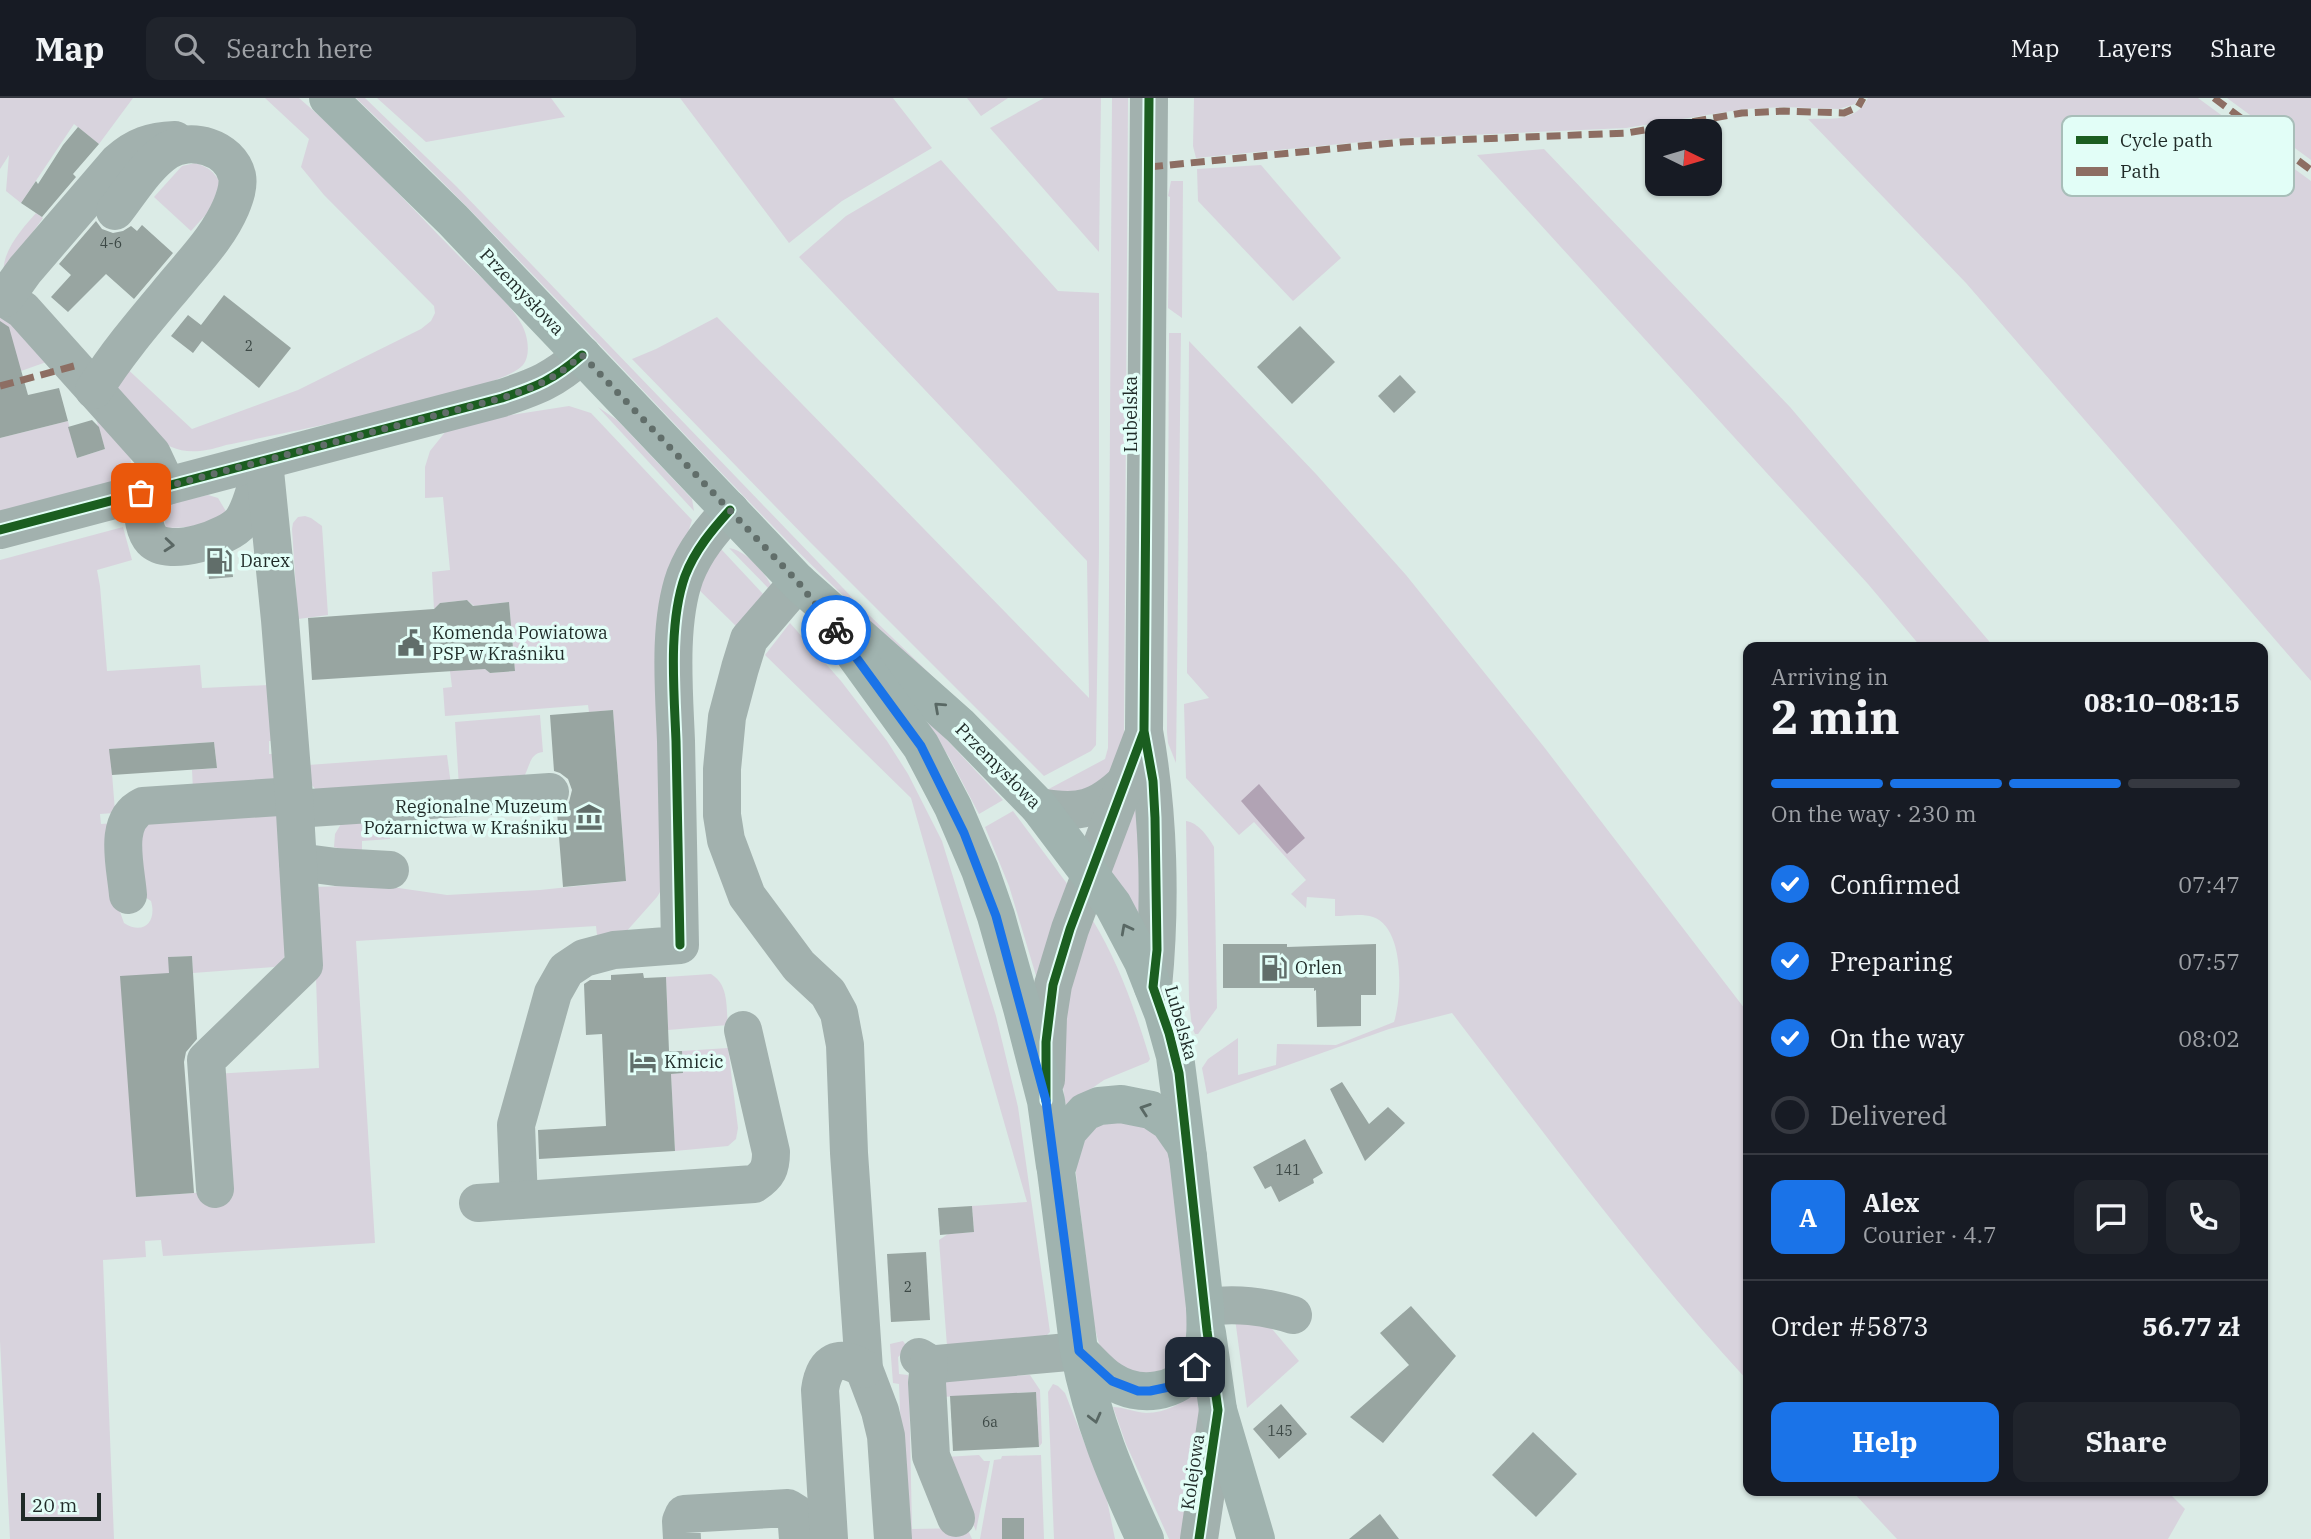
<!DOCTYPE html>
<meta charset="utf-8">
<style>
body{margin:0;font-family:"IBM Plex Serif",serif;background:#20242c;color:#f1f3f6;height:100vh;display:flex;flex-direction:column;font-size:26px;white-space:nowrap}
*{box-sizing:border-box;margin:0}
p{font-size:23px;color:#9ea1a6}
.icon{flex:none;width:38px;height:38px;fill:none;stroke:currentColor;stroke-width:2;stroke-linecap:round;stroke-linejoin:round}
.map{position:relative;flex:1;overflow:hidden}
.panel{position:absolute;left:1743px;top:544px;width:525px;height:854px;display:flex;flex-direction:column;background:#171b24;border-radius:14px;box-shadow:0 2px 5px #0004}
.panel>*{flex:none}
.needle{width:46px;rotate:95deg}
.tools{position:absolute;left:1645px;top:21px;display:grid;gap:14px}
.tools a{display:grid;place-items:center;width:77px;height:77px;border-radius:14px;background:#171b24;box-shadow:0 2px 5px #0004;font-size:35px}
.scale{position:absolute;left:21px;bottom:18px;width:80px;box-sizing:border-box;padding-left:7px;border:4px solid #1f2a27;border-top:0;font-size:19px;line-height:24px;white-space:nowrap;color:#1f2a27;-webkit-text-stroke:5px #e2fef7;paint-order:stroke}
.pin{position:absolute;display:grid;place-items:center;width:60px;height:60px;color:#fff;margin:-30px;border-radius:14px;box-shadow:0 4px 10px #0006}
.courier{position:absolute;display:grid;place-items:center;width:70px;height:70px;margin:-35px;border:5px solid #1a73e8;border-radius:50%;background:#fff;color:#222;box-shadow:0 2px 9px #0007}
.summary em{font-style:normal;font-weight:700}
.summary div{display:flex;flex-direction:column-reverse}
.summary{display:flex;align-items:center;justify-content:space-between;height:119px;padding:0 28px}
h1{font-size:46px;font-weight:700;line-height:52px}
.bar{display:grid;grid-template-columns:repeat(4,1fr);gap:10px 7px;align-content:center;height:84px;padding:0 28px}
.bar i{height:9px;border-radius:5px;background:#363941}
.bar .current{background:#1a73e8}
.bar p{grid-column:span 4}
.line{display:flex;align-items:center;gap:18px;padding:0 28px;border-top:2px solid #363941}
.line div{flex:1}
.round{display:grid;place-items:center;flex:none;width:74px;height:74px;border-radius:14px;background:#20242c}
ol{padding:0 28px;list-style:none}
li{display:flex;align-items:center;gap:21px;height:77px}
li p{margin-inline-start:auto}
li .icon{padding:7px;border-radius:50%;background:#1a73e8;color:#fff;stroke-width:4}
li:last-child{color:#9ea1a6}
li i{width:38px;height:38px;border:4px solid #363941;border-radius:50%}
.action{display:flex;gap:14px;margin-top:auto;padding:14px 28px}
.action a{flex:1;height:80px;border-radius:14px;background:#1a73e8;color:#fff;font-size:28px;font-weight:700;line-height:80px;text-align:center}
.action a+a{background:#20242c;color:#f1f3f6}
header{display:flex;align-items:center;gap:42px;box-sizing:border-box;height:98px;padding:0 35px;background:#171b24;border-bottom:2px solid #363941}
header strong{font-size:33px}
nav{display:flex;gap:38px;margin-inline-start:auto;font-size:24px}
.search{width:490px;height:63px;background:#20242c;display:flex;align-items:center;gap:18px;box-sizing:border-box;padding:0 24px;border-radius:14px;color:#9ea1a6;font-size:26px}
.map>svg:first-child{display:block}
.green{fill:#d8d3dd}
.water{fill:#b1a3b4}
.building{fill:#98a5a1}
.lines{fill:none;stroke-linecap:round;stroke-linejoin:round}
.minor{stroke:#a2b1ae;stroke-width:38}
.major{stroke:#a0b3af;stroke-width:38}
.quiet{stroke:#8d6e63;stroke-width:7;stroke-dasharray:14 7;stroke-linecap:butt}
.cycleway-casing{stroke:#e2fef7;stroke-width:13}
.cycleway{stroke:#1b5e20;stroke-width:9}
.oneway{stroke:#5a6764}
.oneway2{stroke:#596864}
.done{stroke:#616e6a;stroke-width:7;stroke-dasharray:0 12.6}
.route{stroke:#1a73e8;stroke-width:9}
.labels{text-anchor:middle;stroke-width:7;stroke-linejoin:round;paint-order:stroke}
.number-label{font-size:14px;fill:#3d4946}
.street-label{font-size:18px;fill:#1f2a27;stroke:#e2fef7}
.poi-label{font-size:18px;fill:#1f2a27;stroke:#e2fef7;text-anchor:start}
.key{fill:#e2fef7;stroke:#a8beb9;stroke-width:2}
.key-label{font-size:19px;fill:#1f2a27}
</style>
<header>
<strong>Map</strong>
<div class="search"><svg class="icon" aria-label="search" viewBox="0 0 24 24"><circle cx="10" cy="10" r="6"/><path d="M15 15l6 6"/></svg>Search here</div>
<nav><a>Map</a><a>Layers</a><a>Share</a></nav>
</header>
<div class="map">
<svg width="2311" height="1441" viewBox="0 0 2311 1441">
<rect width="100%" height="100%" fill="#dbebe6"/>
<g class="green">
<polygon points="0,0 133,0 99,46 74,26 21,105 6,93 9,57 0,71"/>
<path d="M265 0H299C355 48 406 104 458 157 477 177 509 202 522 227 528 238 531 257 523 267 500 294 274 337 226 347 166 367 156 337 116 297L122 266 192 331 298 292 421 231 431 223 435 215 434 208 324 97 301 69 309 41Z"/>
<path d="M356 0H365L456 88 868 516 984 628C909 559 833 491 762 417 627 278 497 133 356 0Z"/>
<polygon points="377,0 551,0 565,19 426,44"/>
<polygon points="680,0 893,0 932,50 842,103 789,145"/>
<polygon points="967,0 1008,0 981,18"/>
<polygon points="1044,0 1101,0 1099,154 990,30"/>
<polygon points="1112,0 1128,0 1124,638 1121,661 1089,696 1045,693 1105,661 1108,650"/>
<polygon points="1194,0 1858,0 1855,6 1839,11 1784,9 1744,11 1626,30 1402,40 1196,60 1193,48"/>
<path d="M1868 0H2198L2311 83V583L1966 185 1808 21C1832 20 1855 25 1868 0Z"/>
<polygon points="2227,0 2311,0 2311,62"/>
<polygon points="1544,51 1790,309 1994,549 1921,549 1868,486 1477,57"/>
<polygon points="941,62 1058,193 1099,195 1099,454 1096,647 1091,653 1044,678 810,444 632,261 656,251 717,219 1089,600 1087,463 799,159 846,118"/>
<path d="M195 65C208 69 214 73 220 85L210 112 191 133 154 99 182 68Z"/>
<polygon points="1261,67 1341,160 1293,203 1198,103 1197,71"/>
<polygon points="1171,83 1183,83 1182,220 1168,210 1170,99 1168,98"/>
<path d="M36 115 43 120 13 161 4 178C0 155 22 131 36 115Z"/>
<polygon points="0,208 52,262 21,273 0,235"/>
<polygon points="1169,235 1181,235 1176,665 1168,645 1167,634"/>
<path d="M1189 243 1316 376 1406 477 1544 649 1748 915V1283C1641 1167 1548 1040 1452 915L1389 931 1207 996 1202 970 1208 961 1238 940V977L1276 967 1277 946 1336 947 1394 924C1402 899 1405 830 1373 819 1362 815 1346 818 1335 818V801L1307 799 1306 810 1291 796 1306 782 1254 724 1239 737 1186 680 1184 606 1209 600 1187 575Z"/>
<path d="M569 308 591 315 692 422 677 469 665 786 657 799 625 835 598 847 596 828 356 843 375 1145 163 1158 161 1142 145 1143 146 1159 103 1162 114 1441H10L0 1243V462L123 429 132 462 97 472 100 488 107 573 200 567 202 590 268 587 277 643H269V656H278L280 682 193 692 192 672 217 670 214 644 110 651 115 713 114 715 100 716 101 726 115 725 119 811 124 825C144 838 157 823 151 803L140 796 142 722 279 712 290 846 282 864 274 869 193 875 192 858 169 859V875L137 1099 222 1093 214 976 319 970 313 789 378 787 447 797 540 792 626 783 613 612 589 614 588 607 445 618 443 590 452 589 450 573 485 571 490 575 515 573 509 504 474 508 467 502 440 505 434 511 432 474 450 472 443 399 425 400V369L430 353 446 333 499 319Z"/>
<polygon points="598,309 617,322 692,401 694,413"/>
<polygon points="96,321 129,351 131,364 117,384 0,413 0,340 68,323 77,360 105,351"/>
<polygon points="208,397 218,400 227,415 217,428 166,430 164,420 172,405"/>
<polygon points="305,418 311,420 322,428 328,517 298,521 292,431 293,425 298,419"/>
<path d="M729 450C745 452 764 473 771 487L770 492Z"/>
<polygon points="721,451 765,498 737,529 694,487"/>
<polygon points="790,525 841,583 887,643 908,676 942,743 996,918 1018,1009 1050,1234 1042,1242 947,1248 939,1142 948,1136 974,1134 972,1108 1027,1104 911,700 765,557"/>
<path d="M540 617 543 654C529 655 530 670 523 680L459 689 455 624Z"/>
<polygon points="928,624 933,627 1003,702 979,716 949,659 929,629"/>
<polygon points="447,657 451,687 317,693 311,686 308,667"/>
<polygon points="1141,679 1145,844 1104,780"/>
<polygon points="1013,713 1071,791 1040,891 1009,788 985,729"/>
<polygon points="389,716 390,741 362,743 362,757 334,749 335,736 341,726"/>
<path d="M1186 723C1199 725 1208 739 1214 749L1217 910 1198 936H1195L1192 929 1189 903Z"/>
<path d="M1092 821C1119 865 1135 912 1150 961L1148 964 1104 982 1066 1008 1057 954V938Z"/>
<path d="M711 876C729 887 726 908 728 927L668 932 666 879Z"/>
<polygon points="728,950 738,1030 736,1041 728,1048 675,1053 671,976 683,975 682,953"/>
<path d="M1133 1018 1169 1047 1190 1218 1183 1255 1168 1272 1134 1277C1102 1257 1101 1259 1093 1221L1075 1067 1077 1054 1091 1030Z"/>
<polygon points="1234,1213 1267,1225 1299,1263 1247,1310"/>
<polygon points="903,1243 908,1250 898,1259 899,1276 908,1277 909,1285 912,1431 967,1430 972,1441 905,1441 899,1286 893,1285 890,1246"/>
<polygon points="1030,1277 1040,1292 1042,1345 1039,1349 1036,1294 941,1299 940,1281"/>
<polygon points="1053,1286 1058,1288 1065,1295 1107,1402 1115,1441 1054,1441 1048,1294"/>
<path d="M1197 1291 1203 1320 1187 1441H1169L1126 1346 1113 1309C1123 1309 1135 1314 1146 1315 1166 1315 1184 1305 1197 1291Z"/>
<polygon points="979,1357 984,1363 990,1363 976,1433 945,1359"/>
<polygon points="1041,1357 1044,1441 980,1441 994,1362 1001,1361 1002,1358"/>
<polygon points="1852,1393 2167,1393 2185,1411 2168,1441 1897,1441"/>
</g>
<polygon class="water" points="1259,686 1305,740 1287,756 1241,703"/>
<g class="building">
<polygon points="78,29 99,46 73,76 76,79 42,119 21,105 36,83 38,86 63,47"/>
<polygon points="96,123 102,131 113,135 123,133 131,128 137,133 142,127 173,155 134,201 106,176 68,214 51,199 71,177 59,166"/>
<polygon points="224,197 291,250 259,290 202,243 193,255 171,238 188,217 201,227"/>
<polygon points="0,223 9,229 28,297 59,290 68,323 0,340"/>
<polygon points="1300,228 1335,264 1292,306 1257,269"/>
<polygon points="1400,277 1416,294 1394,315 1378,298"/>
<polygon points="92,322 99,329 105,351 77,360 68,329"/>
<polygon points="231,457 233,479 209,481 207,466"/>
<polygon points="467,502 473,508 509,504 515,573 490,575 485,571 312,582 308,520 434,511 440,505"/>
<polygon points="613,612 626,783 563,789 557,714 569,704 572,692 568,681 560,675 554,673 550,617"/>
<polygon points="214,644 217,670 112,677 109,651"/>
<polygon points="1223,846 1287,846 1287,849 1376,846 1376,897 1361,897 1361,928 1317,929 1316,892 1314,893 1314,890 1223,890"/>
<polygon points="192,858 197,941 186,954 184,964 194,1095 136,1099 120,878 169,875 168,859"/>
<polygon points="643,875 644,880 666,879 669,953 682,953 683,975 671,976 675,1053 539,1061 538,1032 606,1028 602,936 586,937 584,886 590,882 611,882 611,877"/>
<polygon points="1342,984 1369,1026 1388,1009 1405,1025 1365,1063 1330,991"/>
<polygon points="1305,1041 1323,1075 1313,1081 1314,1085 1279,1104 1271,1088 1265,1091 1253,1069"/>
<polygon points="972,1108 974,1134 940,1137 938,1110"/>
<polygon points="926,1154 930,1222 891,1224 887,1156"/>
<polygon points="1411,1208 1456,1258 1383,1345 1350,1319 1409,1267 1380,1235"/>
<polygon points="1036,1294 1039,1349 953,1353 950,1298"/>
<polygon points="1281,1306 1307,1336 1279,1361 1253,1331"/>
<polygon points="1533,1334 1577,1376 1536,1419 1492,1377"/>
<polygon points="1380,1416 1399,1441 1349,1441"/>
<rect x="1002" y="1420" width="22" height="21"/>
</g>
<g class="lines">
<g class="minor">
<path d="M1149 0 1144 633C1159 715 1161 807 1153 889"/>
<polyline points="0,197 23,212 152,356 167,388"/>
<path d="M5 200 25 172 118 64C136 48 151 43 175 42"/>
<path d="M94 292C119 252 149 218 179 182 198 159 219 137 231 109 235 99 239 88 237 78 230 49 190 38 167 53 146 67 130 94 115 113"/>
<path d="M141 395C143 410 142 431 152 442 169 460 229 440 242 423 252 409 256 387 261 371"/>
<path d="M0 432 502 300C538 288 553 282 582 257"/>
<polyline points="798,484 749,541 740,570 727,619 722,671 722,717 726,742 747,798 799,868 828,895 839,915 845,947 849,1055 864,1271 880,1313 886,1338 893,1441"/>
<path d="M1039 709C1079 716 1097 712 1126 684"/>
<polyline points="295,711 550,694"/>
<polyline points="298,764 336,769 390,772"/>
<path d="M128 797C126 769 112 723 143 708L294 698"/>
<polyline points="1046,982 1048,919 1053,887 1070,831 1144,635"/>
<polyline points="215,1091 206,962 304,867 294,698 280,522 264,363"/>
<path d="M519 1102 516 1027 553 895 566 872 584 860 614 852 680 847C679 779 677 711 676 643 674 592 668 526 685 478 695 452 712 432 730 412"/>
<path d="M478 1105 754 1086C768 1077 771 1070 771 1054L743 932"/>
<path d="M1205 1209C1237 1205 1263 1208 1293 1217"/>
<polyline points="919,1259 929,1265 937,1266 1079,1253"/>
<polyline points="929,1265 927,1285 931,1358 956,1420"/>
<polyline points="682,1441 681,1423 684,1416 788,1410 796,1415 798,1441"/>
<path d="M829 1441 820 1292C824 1263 839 1255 864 1271"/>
<polyline points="1199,1441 1218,1312"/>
</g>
<g class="major">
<polyline points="328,0 453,122 798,484 960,628 1039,709 1113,807 1143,864 1163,915 1175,958 1188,1059"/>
<polyline points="855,557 921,648 953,709 980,772 996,818 1022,910 1046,1003 1055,1068"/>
<polyline points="1207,1235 1218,1312 1256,1441"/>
<path d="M1079 1253C1090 1263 1100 1276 1112 1283 1138 1300 1178 1296 1195 1268 1207 1250 1206 1230 1205 1209L1188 1059 1185 1047 1169 1024 1151 1012 1121 1006 1099 1008 1085 1014 1068 1033 1056 1073 1079 1253C1093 1324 1115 1376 1145 1441"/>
</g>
<g class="quiet">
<polyline points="2214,0 2311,72"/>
<polyline points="1149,69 1402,44 1627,35 1742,15 1784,13 1844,15 1858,9 1863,0"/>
<polyline points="0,288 74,268"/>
</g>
<defs>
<g id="cycleway">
<polyline points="1149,0 1144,633 1153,683 1155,720 1157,852 1153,889 1169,935 1179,975 1207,1233 1218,1312 1199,1441"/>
<path d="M0 432 502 300C538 288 553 282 582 257"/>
<path d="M680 847C679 779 677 711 676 643 674 592 668 526 685 478 695 452 712 432 730 412"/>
<polyline points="1046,1003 1046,944 1053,887 1070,831 1143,636"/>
</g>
</defs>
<use href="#cycleway" class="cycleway-casing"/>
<use href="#cycleway" class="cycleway"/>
</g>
<defs><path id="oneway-chevron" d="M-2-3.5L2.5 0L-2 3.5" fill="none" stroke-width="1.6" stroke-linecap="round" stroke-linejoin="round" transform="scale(1.75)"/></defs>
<use class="oneway" href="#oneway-chevron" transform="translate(169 447) rotate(5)"/>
<g class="oneway2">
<use href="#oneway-chevron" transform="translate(939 609) rotate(-138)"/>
<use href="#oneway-chevron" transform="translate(1126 831) rotate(-118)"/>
<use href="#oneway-chevron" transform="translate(1145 1011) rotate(-161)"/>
<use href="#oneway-chevron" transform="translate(1095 1320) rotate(76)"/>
</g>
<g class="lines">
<path class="done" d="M141 395 502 300C538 288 553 282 582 257L798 484 836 532"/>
<polyline class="route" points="836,532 921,648 964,735 996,818 1046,1003 1079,1253 1112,1283 1138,1293 1150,1293 1169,1289 1185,1280 1195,1269"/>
</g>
<defs>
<symbol id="fuel-bare" viewBox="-9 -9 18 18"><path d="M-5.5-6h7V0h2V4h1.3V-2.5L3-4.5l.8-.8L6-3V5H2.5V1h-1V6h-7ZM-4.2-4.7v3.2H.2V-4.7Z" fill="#616e6a" stroke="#e2fef7" stroke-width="2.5" paint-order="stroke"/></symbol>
<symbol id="civic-bare" viewBox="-9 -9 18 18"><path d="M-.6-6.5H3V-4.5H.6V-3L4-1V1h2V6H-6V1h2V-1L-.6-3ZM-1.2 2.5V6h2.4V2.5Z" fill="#616e6a" stroke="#e2fef7" stroke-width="2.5" paint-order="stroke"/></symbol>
<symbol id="museum-bare" viewBox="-9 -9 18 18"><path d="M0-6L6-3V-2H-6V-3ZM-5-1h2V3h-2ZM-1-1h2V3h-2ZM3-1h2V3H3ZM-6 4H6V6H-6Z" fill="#616e6a" stroke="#e2fef7" stroke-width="2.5" paint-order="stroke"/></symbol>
<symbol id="hotel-bare" viewBox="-9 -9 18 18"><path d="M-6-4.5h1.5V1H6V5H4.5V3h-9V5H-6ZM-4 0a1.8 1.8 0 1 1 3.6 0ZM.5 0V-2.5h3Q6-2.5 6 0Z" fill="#616e6a" stroke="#e2fef7" stroke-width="2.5" paint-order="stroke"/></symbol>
</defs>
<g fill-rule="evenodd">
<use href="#fuel-bare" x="200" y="444" width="38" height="38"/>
<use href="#civic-bare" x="392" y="526" width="38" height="38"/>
<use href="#museum-bare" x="570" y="700" width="38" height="38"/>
<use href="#fuel-bare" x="1255" y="851" width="38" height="38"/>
<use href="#hotel-bare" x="624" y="945" width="38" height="38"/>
</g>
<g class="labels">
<g class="number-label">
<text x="111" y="150">4-6</text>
<text x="249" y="253">2</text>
<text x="1288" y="1077">141</text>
<text x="908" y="1194">2</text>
<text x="990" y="1329">6a</text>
<text x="1280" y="1338">145</text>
</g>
<g class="street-label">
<text transform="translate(522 194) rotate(46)" y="6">Przemysłowa</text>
<text transform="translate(1131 316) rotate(-90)" y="6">Lubelska</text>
<text transform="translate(998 668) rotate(45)" y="6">Przemysłowa</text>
<text transform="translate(1181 925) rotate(74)" y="6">Lubelska</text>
<text transform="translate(1193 1374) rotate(-82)" y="6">Kolejowa</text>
</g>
<g class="poi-label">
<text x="240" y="469">Darex</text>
<text x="432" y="541">Komenda Powiatowa<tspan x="432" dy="21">PSP w Kraśniku</tspan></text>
<text x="568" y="715" text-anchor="end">Regionalne Muzeum<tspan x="568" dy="21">Pożarnictwa w Kraśniku</tspan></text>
<text x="1295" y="876">Orlen</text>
<text x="664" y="970">Kmicic</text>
</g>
</g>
<rect x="2062" y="18" width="232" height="80" rx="10" class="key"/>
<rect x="2076" y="38" width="32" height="8" fill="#1b5e20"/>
<rect x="2076" y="69" width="32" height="9" fill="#8d6e63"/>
<g class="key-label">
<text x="2120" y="49">Cycle path</text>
<text x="2120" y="80">Path</text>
</g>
</svg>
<div class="tools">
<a><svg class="needle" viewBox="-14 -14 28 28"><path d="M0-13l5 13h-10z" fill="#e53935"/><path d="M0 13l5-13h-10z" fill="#9ea1a6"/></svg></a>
</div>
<div class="scale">20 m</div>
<div class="pin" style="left:141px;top:395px;background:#ea580c"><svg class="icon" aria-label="bag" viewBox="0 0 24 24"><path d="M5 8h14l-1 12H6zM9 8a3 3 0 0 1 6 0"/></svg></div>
<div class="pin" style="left:1195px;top:1269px;background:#1f2937"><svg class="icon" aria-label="home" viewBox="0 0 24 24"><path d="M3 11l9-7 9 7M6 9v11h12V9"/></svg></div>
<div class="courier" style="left:836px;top:532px"><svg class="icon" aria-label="bike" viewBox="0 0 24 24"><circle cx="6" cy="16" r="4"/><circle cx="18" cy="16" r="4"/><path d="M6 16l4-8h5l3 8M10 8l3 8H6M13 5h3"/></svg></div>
<section class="panel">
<div class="summary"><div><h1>2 min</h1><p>Arriving in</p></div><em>08:10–08:15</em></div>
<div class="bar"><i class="current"></i><i class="current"></i><i class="current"></i><i></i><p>On the way · 230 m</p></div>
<ol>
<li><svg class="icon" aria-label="check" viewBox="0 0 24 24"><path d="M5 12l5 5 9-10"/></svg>Confirmed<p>07:47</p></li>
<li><svg class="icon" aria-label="check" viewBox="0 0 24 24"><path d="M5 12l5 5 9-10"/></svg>Preparing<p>07:57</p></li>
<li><svg class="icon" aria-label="check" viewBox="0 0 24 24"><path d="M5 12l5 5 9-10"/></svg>On the way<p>08:02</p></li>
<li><i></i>Delivered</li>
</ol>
<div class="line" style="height:126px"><b class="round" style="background:#1a73e8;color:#fff">A</b><div><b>Alex</b><p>Courier · 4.7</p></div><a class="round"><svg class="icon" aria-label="chat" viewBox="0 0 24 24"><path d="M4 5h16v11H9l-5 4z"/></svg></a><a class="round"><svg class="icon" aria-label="phone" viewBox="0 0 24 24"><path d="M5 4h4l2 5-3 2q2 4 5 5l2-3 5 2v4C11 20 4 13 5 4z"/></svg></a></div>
<div class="line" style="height:91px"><div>Order #5873</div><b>56.77 zł</b></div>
<div class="action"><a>Help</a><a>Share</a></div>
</section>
</div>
